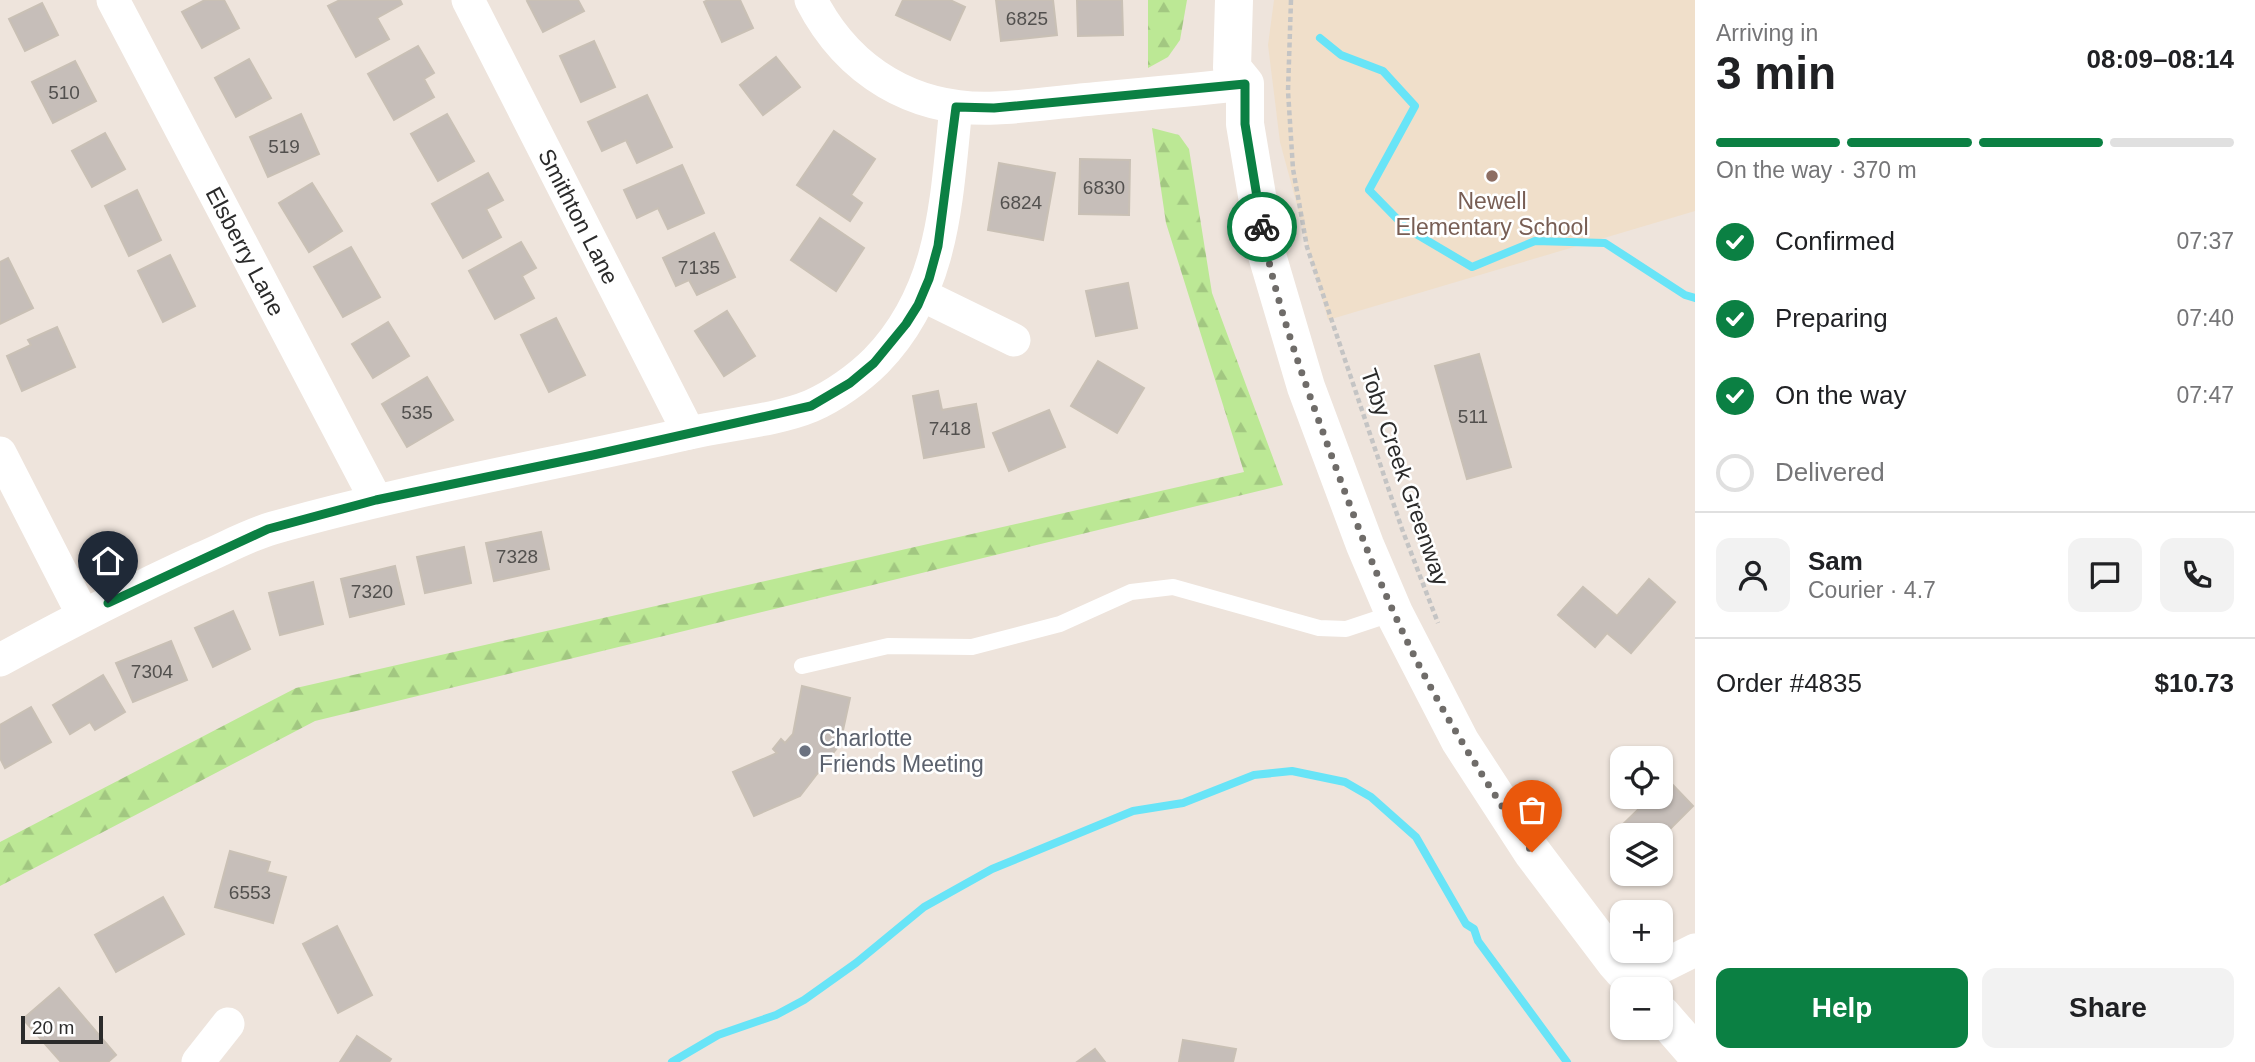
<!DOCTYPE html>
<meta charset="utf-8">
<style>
body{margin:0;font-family:Helvetica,sans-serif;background:#f2f2f2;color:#202124;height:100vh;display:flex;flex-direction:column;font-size:26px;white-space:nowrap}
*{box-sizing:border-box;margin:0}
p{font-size:23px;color:#757577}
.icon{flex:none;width:38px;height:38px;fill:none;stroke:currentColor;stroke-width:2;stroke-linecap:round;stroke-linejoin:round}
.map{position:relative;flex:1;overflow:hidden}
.sheet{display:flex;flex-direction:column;background:#fff;width:560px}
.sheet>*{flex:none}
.controls{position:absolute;left:1610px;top:746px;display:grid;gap:14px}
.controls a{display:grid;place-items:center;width:63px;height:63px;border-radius:14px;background:#fff;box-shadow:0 2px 5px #0004;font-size:35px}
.scale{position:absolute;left:21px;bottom:18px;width:82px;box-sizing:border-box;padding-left:7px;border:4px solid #2b2b2b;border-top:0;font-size:19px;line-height:24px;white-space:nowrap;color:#2b2b2b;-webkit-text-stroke:5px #fff;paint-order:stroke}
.pin{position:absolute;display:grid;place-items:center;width:60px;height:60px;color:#fff;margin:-72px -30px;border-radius:50% 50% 50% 0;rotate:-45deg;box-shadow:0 0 7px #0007}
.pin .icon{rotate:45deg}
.courier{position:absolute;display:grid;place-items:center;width:70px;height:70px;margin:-35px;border:5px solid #0b8043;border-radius:50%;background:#fff;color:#222;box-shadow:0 2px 9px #0007}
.overview em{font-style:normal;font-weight:700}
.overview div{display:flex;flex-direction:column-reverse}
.overview{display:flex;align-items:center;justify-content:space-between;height:119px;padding:0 21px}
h1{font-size:46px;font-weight:700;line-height:52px}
.bar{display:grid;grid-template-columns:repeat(4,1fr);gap:10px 7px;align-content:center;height:84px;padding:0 21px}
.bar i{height:9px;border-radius:5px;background:#e0e0e0}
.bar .current{background:#0b8043}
.bar p{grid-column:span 4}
.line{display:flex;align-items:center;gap:18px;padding:0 21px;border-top:2px solid #e0e0e0}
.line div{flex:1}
.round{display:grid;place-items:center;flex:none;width:74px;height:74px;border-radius:14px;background:#f2f2f2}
ol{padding:0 21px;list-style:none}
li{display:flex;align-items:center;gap:21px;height:77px}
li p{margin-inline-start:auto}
li .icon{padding:7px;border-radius:50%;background:#0b8043;color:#fff;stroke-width:4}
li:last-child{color:#757577}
li i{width:38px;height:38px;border:4px solid #e0e0e0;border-radius:50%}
.primary-button{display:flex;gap:14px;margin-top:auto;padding:14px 21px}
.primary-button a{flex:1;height:80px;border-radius:14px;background:#0b8043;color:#fff;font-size:28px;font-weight:700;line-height:80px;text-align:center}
.primary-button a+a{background:#f2f2f2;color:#202124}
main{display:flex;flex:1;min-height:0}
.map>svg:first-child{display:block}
.education{fill:#f0dfca}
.forest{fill:url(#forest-firs)}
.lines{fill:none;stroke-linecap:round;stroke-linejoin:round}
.stream{stroke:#68e4f7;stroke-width:8}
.building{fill:#c6beb9;stroke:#c9c0b5;stroke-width:2}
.path{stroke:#c4c4c4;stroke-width:4.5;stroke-dasharray:5 3.5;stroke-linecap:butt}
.lane{stroke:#fff;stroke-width:16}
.street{stroke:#fff;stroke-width:33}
.secondary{stroke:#fff;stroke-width:38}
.done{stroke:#6f6c69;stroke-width:7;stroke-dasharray:0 12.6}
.route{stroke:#0b8043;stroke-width:9}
.education-dot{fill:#8d6e63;stroke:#fff;stroke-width:2.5}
.worship-dot{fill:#6b7280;stroke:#fff;stroke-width:2.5}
.labels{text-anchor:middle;stroke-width:5;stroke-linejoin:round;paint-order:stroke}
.number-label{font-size:19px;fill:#52504e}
.education-label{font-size:23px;fill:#785e54;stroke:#fff}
.street-label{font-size:23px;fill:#2b2b2b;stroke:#fff}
.worship-label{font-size:23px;fill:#5b616d;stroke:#fff;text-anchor:start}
</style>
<main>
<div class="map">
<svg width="1695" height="1062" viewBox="0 0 1695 1062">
<defs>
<pattern id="forest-firs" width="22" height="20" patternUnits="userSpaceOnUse" patternTransform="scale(1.75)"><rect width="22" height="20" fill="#bce895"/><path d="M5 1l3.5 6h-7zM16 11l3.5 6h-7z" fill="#a2c781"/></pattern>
</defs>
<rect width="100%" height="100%" fill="#eee4dc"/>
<polygon class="education" points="1274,0 1695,0 1695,211 1328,320 1280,142 1268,45"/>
<g class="forest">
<polygon points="1148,0 1187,0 1180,40 1168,57 1148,68"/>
<polygon points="1152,128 1179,135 1189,149 1212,293 1283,485 315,721 0,886 0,842 296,688 1244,472 1166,223"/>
</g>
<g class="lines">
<g class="stream">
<polyline points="1320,38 1341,55 1383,71 1415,106 1369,190 1406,228 1472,267 1535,241 1605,243 1685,295 1695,298"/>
<polyline points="672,1062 718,1035 776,1015 804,1000 856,963 924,907 992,869 1133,811 1183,803 1254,775 1292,771 1345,782 1371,797 1416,837 1466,924 1474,929 1478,941 1567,1062"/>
</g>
</g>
<g class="building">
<polygon points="205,0 224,0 239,28 202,48 182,12"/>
<polygon points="340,0 400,0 402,4 377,18 389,39 356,57 328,6"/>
<polygon points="529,0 578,0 584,11 543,32 527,1"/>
<polygon points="708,0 740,0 753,28 722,42 704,2"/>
<polygon points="903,0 950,0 965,7 950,40 896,15"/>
<polygon points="996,0 1053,0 1057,35 1001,41"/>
<polygon points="1077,0 1122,0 1123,35 1078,36"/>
<polygon points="42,3 58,35 25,51 9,19"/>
<polygon points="594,41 615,87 581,102 560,56"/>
<polygon points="418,46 434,73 424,79 434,97 394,120 368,74"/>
<polygon points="776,57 800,87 763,115 740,85"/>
<polygon points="249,59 271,98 236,117 215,78"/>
<polygon points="75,61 96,101 53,123 32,82"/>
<polygon points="647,95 672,147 637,163 626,140 602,151 588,122"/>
<polygon points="301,114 319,154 268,177 250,137"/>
<polygon points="447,114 474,161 438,181 411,134"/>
<polygon points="834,131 875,159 851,195 862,203 850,221 797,185"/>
<polygon points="105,133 125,169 92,187 72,151"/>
<polygon points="1080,159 1130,160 1129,215 1079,214"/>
<polygon points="999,163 1055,173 1043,240 988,230"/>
<polygon points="682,165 704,213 668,229 658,208 637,218 624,190"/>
<polygon points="488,173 503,200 486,209 501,237 463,258 432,204"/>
<polygon points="312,183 342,231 309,252 279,203"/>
<polygon points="137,190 161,240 129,256 105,206"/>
<polygon points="820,218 864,248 836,291 791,260"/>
<polygon points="714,233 735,277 697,295 689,280 676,286 663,258"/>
<polygon points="521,242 536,268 522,276 534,298 495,319 469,271"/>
<polygon points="351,247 380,297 343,317 314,267"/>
<polygon points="170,255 195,306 163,322 138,271"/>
<polygon points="8,258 33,308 0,324 0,262"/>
<polygon points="1128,283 1137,328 1096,336 1086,291"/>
<polygon points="727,311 755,356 724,376 695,331"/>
<polygon points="556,318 585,375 549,392 521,335"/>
<polygon points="388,322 409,356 373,378 352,344"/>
<polygon points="57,327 75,367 22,391 7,356 31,345 28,340"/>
<polygon points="1479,354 1511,467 1467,479 1435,366"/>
<polygon points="1098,361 1144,388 1117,433 1071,406"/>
<polygon points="427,377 453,420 407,447 382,404"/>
<polygon points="938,391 942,410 976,404 984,447 924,458 913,396"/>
<polygon points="1049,410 1065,447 1009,471 993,433"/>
<polygon points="541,532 549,569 494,581 486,543"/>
<polygon points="464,547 471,583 425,593 417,557"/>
<polygon points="395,566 404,604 350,617 341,579"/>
<polygon points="1649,579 1675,602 1631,653 1607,633 1595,647 1558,615 1583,587 1617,616"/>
<polygon points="313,582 323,624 280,635 269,593"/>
<polygon points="233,611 250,649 213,667 195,628"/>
<polygon points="171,641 187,680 133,702 116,663"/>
<polygon points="103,675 125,712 95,730 90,722 70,734 53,705"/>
<polygon points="802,686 850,698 840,744 800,796 754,816 733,772 777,753 773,749 781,739 785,743 793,734"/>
<polygon points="31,707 51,742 5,768 0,758 0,725"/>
<polygon points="1669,781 1693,806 1661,838 1661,835 1622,835 1622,842 1614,833 1652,796 1661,796 1661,788"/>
<polygon points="230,851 270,862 267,872 286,877 273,923 215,907"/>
<polygon points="163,897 184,934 116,972 95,935"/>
<polygon points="337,926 372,995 338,1013 303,944"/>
<polygon points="59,988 116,1055 108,1062 61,1062 23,1019"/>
<polygon points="357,1036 391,1059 389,1062 340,1062"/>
<polygon points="1183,1040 1236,1049 1233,1062 1179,1062"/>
<polygon points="1095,1049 1105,1062 1077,1062"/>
</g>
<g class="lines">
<polyline class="path" points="1291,0 1288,91 1293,169 1307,247 1402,529 1438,623"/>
<polyline class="lane" points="802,666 888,646 972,647 1060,624 1131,592 1173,587 1319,628 1346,629 1394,613"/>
<g class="street">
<path id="s1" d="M113 0 376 500"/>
<path id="s2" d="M468 0 689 433"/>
<path d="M811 0C848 72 914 112 996 108 1024 107 1053 103 1081 100 1135 95 1190 90 1245 84"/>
<polyline points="922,295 1014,340"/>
<polyline points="0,453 83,615"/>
<path d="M0 660C66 624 132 590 200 559 224 549 248 535 273 528 407 490 545 466 681 435 720 425 775 421 811 406 834 396 859 378 876 361 945 290 946 200 956 107"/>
<polyline points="1637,986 1661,967 1695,950"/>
<polyline points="198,1062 228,1024"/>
</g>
<g class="secondary">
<polyline points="1234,0 1232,68 1245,84 1245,124 1267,255 1306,387 1365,545 1394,613 1460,741 1532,852 1616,963 1639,989"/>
<polyline points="1661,1014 1695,1053"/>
</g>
</g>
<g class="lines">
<path class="done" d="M1262 227C1274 297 1300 369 1324 435 1355 520 1386 605 1429 684 1460 742 1496 797 1532 852"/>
<polyline class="route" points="108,603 268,529 376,500 593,455 811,406 850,383 874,363 906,324 918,305 929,279 938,246 956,107 994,108 1245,84 1245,124 1262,227"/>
</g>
<circle class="education-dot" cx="1492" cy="176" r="7"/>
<circle class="worship-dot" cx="805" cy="751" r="7"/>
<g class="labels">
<g class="number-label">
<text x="1027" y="25">6825</text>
<text x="64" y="99">510</text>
<text x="284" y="153">519</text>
<text x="1104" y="194">6830</text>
<text x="1021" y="209">6824</text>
<text x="699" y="274">7135</text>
<text x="417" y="419">535</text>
<text x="1473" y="423">511</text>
<text x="950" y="435">7418</text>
<text x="517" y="563">7328</text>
<text x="372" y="598">7320</text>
<text x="152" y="678">7304</text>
<text x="250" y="899">6553</text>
</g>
<g class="education-label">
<text x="1492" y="209">Newell<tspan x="1492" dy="26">Elementary School</tspan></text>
</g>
<g class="street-label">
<text dy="8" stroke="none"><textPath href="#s2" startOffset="243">Smithton Lane</textPath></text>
<text dy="8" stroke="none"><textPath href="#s1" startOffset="284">Elsberry Lane</textPath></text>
<text transform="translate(1405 477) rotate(71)" y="8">Toby Creek Greenway</text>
</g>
<g class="worship-label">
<text x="819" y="746">Charlotte<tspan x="819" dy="26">Friends Meeting</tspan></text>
</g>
</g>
</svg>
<div class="controls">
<a><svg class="icon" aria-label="locate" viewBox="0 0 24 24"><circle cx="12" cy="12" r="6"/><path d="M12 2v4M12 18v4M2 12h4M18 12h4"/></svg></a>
<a><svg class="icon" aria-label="layers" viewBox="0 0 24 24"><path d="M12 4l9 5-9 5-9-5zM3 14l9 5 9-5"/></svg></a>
<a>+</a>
<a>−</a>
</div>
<div class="scale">20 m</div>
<div class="pin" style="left:1532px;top:852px;background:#ea580c"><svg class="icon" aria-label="bag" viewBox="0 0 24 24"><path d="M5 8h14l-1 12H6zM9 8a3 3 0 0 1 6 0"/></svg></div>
<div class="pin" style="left:108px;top:603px;background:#1f2937"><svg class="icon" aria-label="home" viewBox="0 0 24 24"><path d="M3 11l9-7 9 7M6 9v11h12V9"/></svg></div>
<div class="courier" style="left:1262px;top:227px"><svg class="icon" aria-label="bike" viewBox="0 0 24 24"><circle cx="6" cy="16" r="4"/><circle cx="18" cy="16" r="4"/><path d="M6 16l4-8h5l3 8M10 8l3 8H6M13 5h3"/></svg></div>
</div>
<section class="sheet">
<div class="overview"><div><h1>3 min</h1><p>Arriving in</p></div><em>08:09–08:14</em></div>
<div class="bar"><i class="current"></i><i class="current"></i><i class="current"></i><i></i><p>On the way · 370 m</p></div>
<ol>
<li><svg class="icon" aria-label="check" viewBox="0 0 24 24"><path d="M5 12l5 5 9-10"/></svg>Confirmed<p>07:37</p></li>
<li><svg class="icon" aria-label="check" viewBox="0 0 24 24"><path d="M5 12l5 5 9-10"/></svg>Preparing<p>07:40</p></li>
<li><svg class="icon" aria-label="check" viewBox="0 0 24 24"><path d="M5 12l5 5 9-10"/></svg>On the way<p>07:47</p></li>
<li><i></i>Delivered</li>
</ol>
<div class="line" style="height:126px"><a class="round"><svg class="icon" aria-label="person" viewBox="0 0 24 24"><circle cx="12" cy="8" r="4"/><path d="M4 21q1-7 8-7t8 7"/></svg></a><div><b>Sam</b><p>Courier · 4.7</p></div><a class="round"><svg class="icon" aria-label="chat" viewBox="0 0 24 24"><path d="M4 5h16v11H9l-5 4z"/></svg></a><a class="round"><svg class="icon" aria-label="phone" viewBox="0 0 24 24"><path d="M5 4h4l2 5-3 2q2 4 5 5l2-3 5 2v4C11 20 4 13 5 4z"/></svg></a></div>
<div class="line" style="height:91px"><div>Order #4835</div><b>$10.73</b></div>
<div class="primary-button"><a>Help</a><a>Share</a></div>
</section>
</main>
